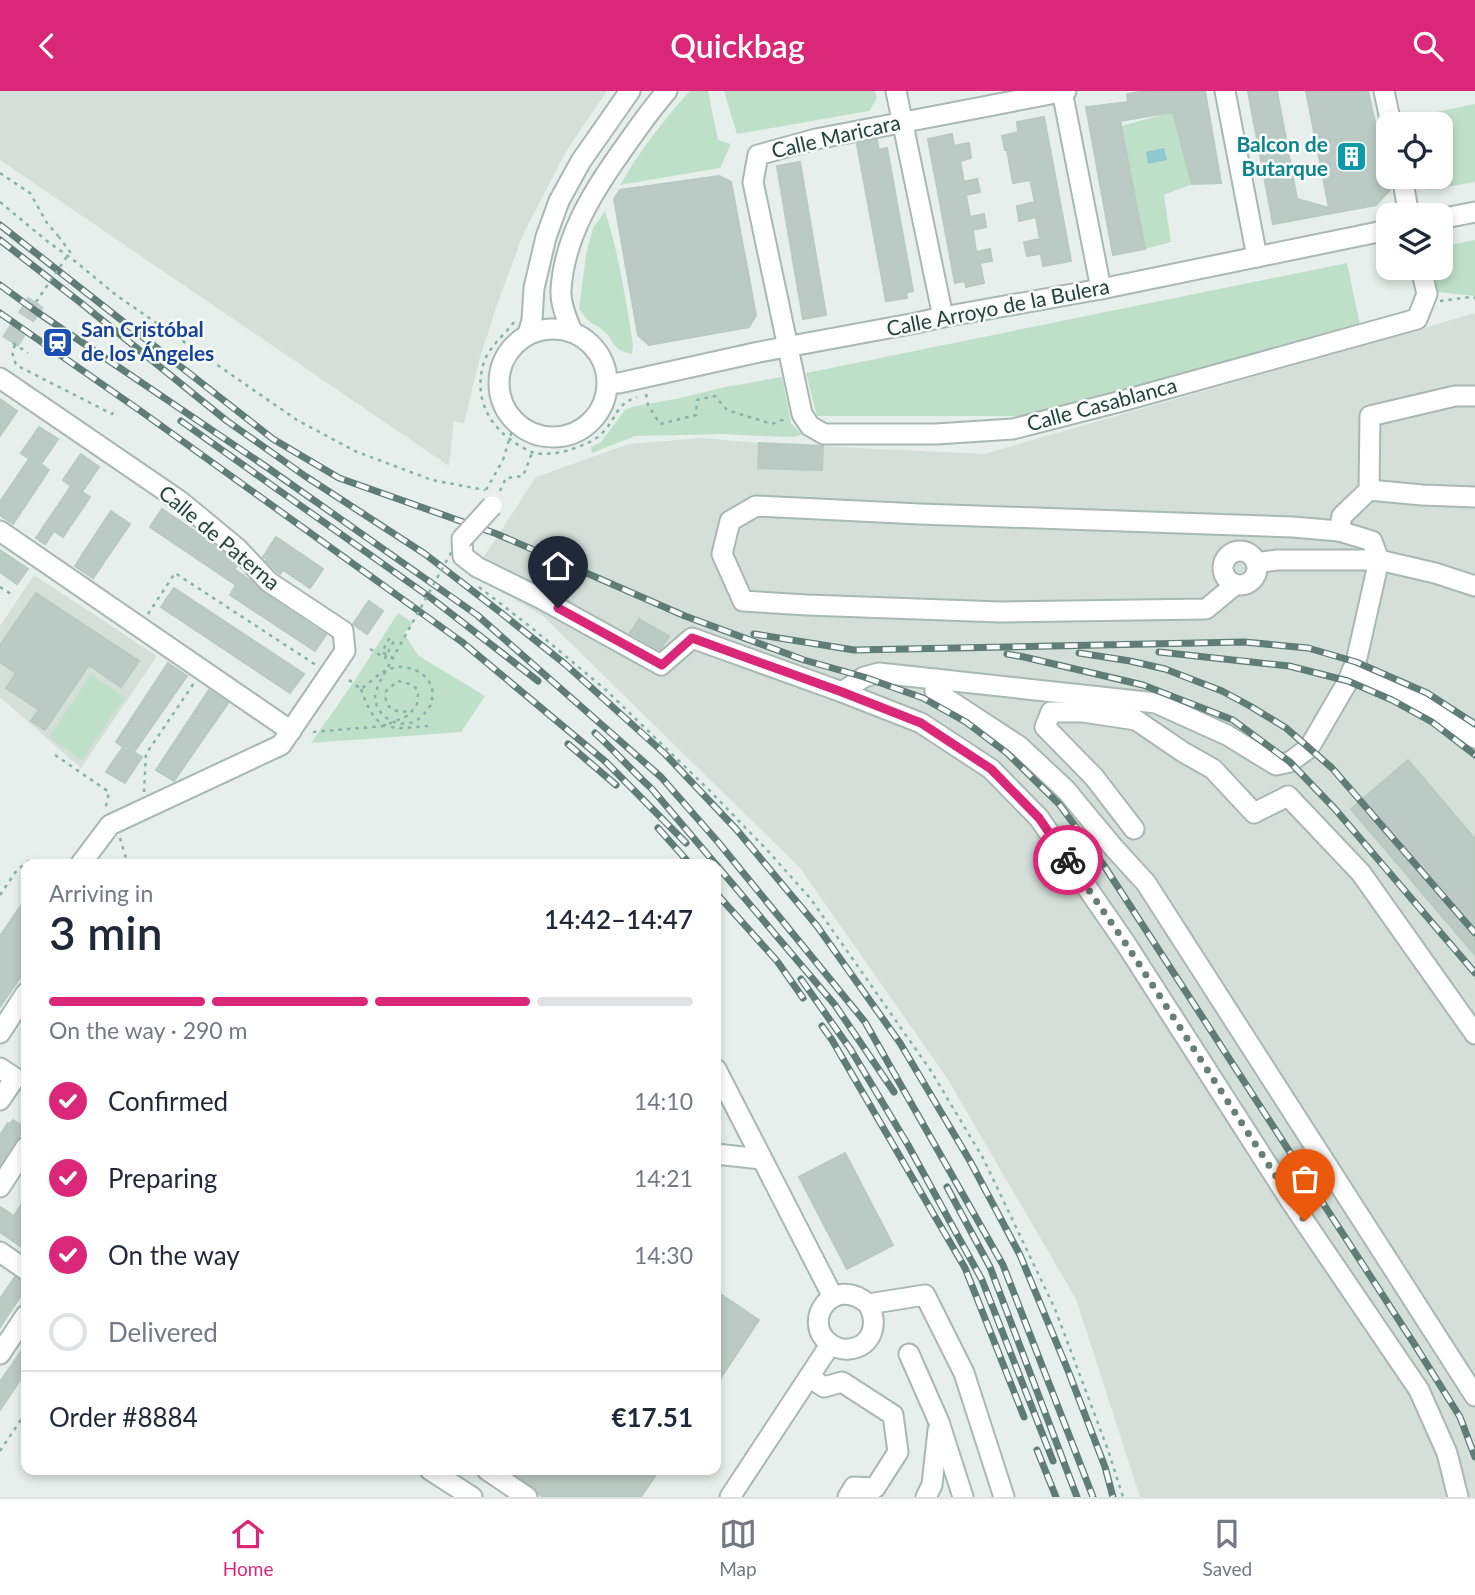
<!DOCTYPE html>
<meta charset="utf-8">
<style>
body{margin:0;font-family:Lato,sans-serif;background:#f6f6f7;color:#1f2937;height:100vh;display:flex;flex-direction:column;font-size:26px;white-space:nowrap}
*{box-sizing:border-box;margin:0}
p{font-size:23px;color:#747a83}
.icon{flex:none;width:38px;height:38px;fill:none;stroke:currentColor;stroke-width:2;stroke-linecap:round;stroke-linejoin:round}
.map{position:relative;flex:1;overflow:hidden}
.details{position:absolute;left:21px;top:768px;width:700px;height:616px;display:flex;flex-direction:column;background:#fff;border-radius:14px;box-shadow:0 4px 10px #0003}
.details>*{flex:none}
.controls{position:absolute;left:1376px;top:21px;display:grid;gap:14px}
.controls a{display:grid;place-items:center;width:77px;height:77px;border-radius:14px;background:#fff;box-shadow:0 4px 10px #0003;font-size:35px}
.pin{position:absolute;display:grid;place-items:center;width:60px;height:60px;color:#fff;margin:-72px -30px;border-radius:50% 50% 50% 0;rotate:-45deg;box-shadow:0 0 7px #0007}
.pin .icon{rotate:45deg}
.courier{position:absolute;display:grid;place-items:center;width:70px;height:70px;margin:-35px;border:5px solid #db2777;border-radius:50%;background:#fff;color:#222;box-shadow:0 2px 9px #0007}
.head em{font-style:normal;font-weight:600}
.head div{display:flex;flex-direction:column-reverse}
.head{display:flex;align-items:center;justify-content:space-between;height:119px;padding:0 28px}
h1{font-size:46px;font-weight:600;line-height:52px}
.bar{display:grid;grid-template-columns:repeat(4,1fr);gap:10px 7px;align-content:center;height:84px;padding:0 28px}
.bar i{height:9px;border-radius:5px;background:#e0e1e3}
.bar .current{background:#db2777}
.bar p{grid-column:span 4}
.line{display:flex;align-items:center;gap:18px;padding:0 28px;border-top:2px solid #e0e1e3}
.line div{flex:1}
ol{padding:0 28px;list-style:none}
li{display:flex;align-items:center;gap:21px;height:77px}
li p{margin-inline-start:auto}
li .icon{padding:7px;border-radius:50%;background:#db2777;color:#fff;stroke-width:4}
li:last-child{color:#747a83}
li i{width:38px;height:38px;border:4px solid #e0e1e3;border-radius:50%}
header{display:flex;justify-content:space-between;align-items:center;height:91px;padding:0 28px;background:#db2777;color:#fff;font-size:32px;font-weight:600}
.dock{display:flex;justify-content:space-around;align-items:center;height:98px;border-top:2px solid #e0e1e3;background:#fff;font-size:19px;color:#747a83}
.dock a{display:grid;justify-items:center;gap:4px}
.dock .current{color:#db2777}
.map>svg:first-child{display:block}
.built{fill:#d4dfda}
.green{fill:#bfe0c8}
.water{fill:#8ec9d4}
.building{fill:#bbcac4;stroke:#b8c9c2;stroke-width:2}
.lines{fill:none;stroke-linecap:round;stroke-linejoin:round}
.minor-tunnel{stroke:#bfccc8;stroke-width:19;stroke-dasharray:19 10;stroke-linecap:butt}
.minor-casing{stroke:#a8b8b2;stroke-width:23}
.path{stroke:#86b3a5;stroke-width:2.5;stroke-dasharray:3.5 5;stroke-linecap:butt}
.minor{stroke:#fff;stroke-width:19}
.rail-casing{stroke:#5f7d75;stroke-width:7}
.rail{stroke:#f7fbf9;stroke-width:4.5;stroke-dasharray:13;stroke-linecap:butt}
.minor-bridge-casing{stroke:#a8b8b2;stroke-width:23;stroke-linecap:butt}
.path-bridge{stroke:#86b3a5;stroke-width:2.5;stroke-dasharray:3.5 5;stroke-linecap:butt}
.minor-bridge{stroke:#fff;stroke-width:19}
.done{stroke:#687f78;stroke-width:7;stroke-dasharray:0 12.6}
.route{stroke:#db2777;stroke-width:9}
.labels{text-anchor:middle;stroke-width:5;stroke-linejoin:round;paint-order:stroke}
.street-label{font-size:21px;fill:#24423a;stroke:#f7fbf9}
.culture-label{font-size:21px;font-weight:bold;fill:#0d838f;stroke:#f7fbf9;text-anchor:end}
.transit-label{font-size:21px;font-weight:bold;fill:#164399;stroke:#f7fbf9;text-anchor:start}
</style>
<header><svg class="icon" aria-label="back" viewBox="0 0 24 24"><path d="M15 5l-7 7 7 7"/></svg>Quickbag<svg class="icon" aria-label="search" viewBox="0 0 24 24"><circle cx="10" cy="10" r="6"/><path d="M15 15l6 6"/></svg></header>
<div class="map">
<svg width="1475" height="1406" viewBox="0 0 1475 1406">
<rect width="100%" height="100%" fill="#e6efeb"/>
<g class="built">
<polygon points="0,0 607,0 568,57 524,141 497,214 479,270 464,332 454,330 449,375 0,69"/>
<polygon points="1472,223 1475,223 1475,1406 1140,1406 1076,1208 947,987 800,777 543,525 472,484 536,386 629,353 702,347 759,352 984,363"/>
<polygon points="34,484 157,565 81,677 0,606 0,535"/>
</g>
<g class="green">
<path d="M690 0H708L718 49 731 53 720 77 620 94C640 60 663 29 690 0Z"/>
<polygon points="724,0 875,0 877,7 869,20 737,43"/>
<polygon points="1475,13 1475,91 1428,99 1425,86 1440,86 1440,33 1414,33 1412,26"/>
<polygon points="1173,21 1192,93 1164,104 1171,151 1145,158 1121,35"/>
<path d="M605 120C619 163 626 210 633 254L632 263C610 259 616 249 601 238 598 235 594 234 591 232 587 228 583 223 579 218L586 164 593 137Z"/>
<polygon points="1475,149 1475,205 1438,201 1433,177 1440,177 1440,156"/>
<polygon points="1347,172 1360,234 1024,325 817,325 806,282"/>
<polygon points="782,286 791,332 802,344 793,346 761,345 722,343 635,345 592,362 591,356 601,351 625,319 632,316 680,307 725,296"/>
<polygon points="398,522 413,532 404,543 419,565 485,605 461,641 311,652 353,592"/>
<polygon points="91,584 125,606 82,669 49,646"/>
</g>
<polygon class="water" points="1164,57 1167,69 1148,73 1146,61"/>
<g class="building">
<polygon points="1147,0 1205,0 1221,92 1192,93 1173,21 1120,30 1145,158 1113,164 1086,16 1128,11 1127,3"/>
<polygon points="1248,0 1277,0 1297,108 1329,117 1306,0 1368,0 1390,99 1376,114 1273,133"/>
<polygon points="1044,26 1071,170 1043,175 1041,163 1027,165 1024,151 1040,148 1036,126 1019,130 1017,115 1035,111 1030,89 1013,92 1007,59 1005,59 1002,45 1018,41 1017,31"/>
<polygon points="952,43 954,55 969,52 971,67 960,70 964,91 977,88 980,101 966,104 970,126 984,123 986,136 973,139 976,161 990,158 992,170 980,172 984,192 966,196 965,190 955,192 928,48"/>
<polygon points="877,49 879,59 887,57 913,200 906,202 907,207 886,210 857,53"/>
<polygon points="800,71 826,224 803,228 777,75"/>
<polygon points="719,85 731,91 756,224 749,236 649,254 638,244 614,108 620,99"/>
<polygon points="0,308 17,320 0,345"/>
<polygon points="39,336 58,348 41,373 49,379 13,433 0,424 0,411 29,368 21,362"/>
<polygon points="759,352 823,355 822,379 758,377"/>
<polygon points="81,363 99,376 82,401 90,406 63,446 54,440 45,453 36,447 71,395 63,389"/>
<polygon points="162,418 205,447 229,466 237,475 234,478 250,489 262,501 326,544 315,560 230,504 236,494 150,436"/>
<polygon points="111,420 130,433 93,487 75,475"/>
<polygon points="276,446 323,478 310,497 283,479 280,483 266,470 267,468 263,466"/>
<polygon points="0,459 28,478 17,493 0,481"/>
<polygon points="174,497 304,583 290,602 161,516"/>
<polygon points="36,502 139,570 121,596 89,574 45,639 31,630 39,619 6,597 16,582 0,571 0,554"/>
<polygon points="369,510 383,520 367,543 353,533"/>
<polygon points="639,528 669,545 660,559 630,542"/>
<polygon points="168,572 187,585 134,661 142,666 125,692 106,681 123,656 116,651"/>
<polygon points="209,599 228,612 174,690 156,679"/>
<polygon points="1408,669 1475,748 1475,864 1351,718"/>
<polygon points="26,807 26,878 0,916 0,845"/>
<polygon points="13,1029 26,1037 16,1049 0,1074 0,1044 8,1032 10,1033"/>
<polygon points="845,1062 893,1154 847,1178 799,1086"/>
<polygon points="26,1106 26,1159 0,1141 0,1116 14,1125"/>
<polygon points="15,1186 26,1192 26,1197 0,1236 0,1208"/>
<polygon points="716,1200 759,1229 716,1294"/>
<polygon points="26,1253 26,1280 0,1319 0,1291"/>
<polygon points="509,1379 659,1379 641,1406 543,1406 539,1403 534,1396"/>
</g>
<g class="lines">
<polyline class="minor-tunnel" points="10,251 36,211"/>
<defs>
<g id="minor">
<polyline points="896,0 943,226"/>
<polyline points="1062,0 1101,198"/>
<polyline points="1066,0 816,48 758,64 753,91 802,323 810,335 824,343 936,343 1013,338 1122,310 1417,228 1427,203 1421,177"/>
<polyline points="1225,0 1257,166"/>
<polyline points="1384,0 1391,33"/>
<polyline points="1402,86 1409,124"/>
<polyline points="1440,128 1475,121"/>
<circle cx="553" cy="292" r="54"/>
<path d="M572 241C567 228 560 213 561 199 564 147 592 102 621 61 636 40 650 19 667 0"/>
<polyline points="528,243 532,229 534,197 546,146 559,110 581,70 630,0"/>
<polyline points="0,287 180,410 237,457 269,491 343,540 345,560 281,654 110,734 80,774"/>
<polyline points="608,292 619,292 759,261 916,232 943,226 1101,198 1388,139"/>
<polyline points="1369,399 1422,404 1475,406"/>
<polyline points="0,440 291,640"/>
<polyline points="1339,440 1342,425 1369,399 1370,325 1455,305 1475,305"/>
<polyline points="462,448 463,465 477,476 540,507 661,574 692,547 842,601 921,632 991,678 1039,727 1126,853 1290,1109 1419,1299 1447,1362 1458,1406"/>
<circle cx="1240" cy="477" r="17"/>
<polyline points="1256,472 1277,469 1379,469 1435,482 1475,495"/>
<polyline points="1235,494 1206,518 1000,521 807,514 743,510 722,463 730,430 756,415 920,423 1293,436 1339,440 1372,450 1379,469 1356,571 1352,580"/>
<polyline points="937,588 935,600 1019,655 1066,699 1114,757 1146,792 1475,1305"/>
<polyline points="842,601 864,586 879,582 1156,612 1227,644 1276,674 1290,671 1309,657 1348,590 1352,580 1397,598 1441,623 1475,647"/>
<polyline points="1134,738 1094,686 1045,636 1051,621 1083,621 1136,629 1183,661 1213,678 1254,722 1288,705 1361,782 1475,943"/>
<polyline points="0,942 26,902"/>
<polyline points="0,977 15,987 0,1009"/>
<polyline points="716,978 833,1206"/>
<polyline points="716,1063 761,1068"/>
<polyline points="0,1096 26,1056"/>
<polyline points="0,1161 26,1179"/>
<path d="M868 1213C879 1231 873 1256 849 1258 842 1259 834 1256 829 1252 801 1230 833 1183 868 1213L925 1204 964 1282 1004 1406"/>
<polyline points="0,1263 26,1224"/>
<polyline points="909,1263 939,1331 963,1406"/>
<polyline points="809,1286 824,1296 842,1291 893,1324 898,1361 875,1397 854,1396 848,1406"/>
<polyline points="430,1379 472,1406"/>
<polyline points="487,1379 527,1406"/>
<polyline points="730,1406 830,1254"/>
<polyline points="926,1406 932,1394 938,1339"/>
</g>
</defs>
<use href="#minor" class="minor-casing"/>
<g class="path">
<polyline points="0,82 30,102 47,132 59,146"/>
<polyline points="0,111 47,150 76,171 116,204 297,329 355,360 432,389 485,399"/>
<polyline points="1440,210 1471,206 1475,207"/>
<path d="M514 231C503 246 488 256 483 274 474 310 490 337 520 355 525 358 530 361 535 362 545 364 562 362 572 358 584 354 596 350 604 340 618 325 615 314 637 306"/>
<polyline points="13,252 28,262"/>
<polyline points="15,254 12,261 16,274 112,323 116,318"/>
<polyline points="646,303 648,314 660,333 696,324 697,309 715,305 727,319 772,333 785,328"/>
<polyline points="503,369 515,330"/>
<polyline points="500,400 506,387 523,385 532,362"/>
<polyline points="0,496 14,505"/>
<polyline points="479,496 532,537 606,599 709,699 767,759 810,807 931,980 983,1067 1055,1218 1108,1359 1123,1406"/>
<polyline points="148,523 175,482 316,574"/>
<polyline points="370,558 385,567 388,561"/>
<path d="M349 589 361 598C370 592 378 582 389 578 405 572 427 580 432 597 433 603 432 608 431 614"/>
<path d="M361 598C376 641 387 639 428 635"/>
<path d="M313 641 384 635 409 624 417 613 418 603 416 597 410 593 398 590 386 600C383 619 396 622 412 620"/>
<polyline points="55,664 109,701 105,719"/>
<polyline points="144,701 146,663 194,592"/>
<polyline points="120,747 128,774"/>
<polyline points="0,804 17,779 30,769 41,774"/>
<polyline points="0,1360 26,1321"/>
</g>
<use href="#minor" class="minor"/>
<defs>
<g id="rail">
<polyline points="0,134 273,348 339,387 497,443 685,525 804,569 864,586 923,607 966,631 1007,662 1059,713 1103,773 1413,1251 1460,1326 1475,1366"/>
<polyline points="0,149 81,212 227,330 305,385 425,463 500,521 565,573 665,663 736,738 817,835 900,952 970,1070 1020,1164 1069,1282 1105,1376 1113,1406"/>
<polyline points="0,194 37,221 268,377 477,524 661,686 718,751 865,931 1003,1174 1093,1406"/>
<polyline points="0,222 142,321 462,551 606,671 686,752"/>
<polyline points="181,330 431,507 538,590"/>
<polyline points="754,543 854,559 1244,551 1308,557 1356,571 1427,602 1475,633"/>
<polyline points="1159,561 1289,575 1348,590 1392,609 1432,631 1475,664"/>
<polyline points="1079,562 1130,570 1165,578 1222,600 1250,615 1286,637 1332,677 1475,842"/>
<polyline points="1007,563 1024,566 1143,594 1233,629 1290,671 1335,718 1475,882"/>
<path d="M595 642C615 660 632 680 652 698L835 914 894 1001"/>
<polyline points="568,653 616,694"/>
<polyline points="658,737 691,774"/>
<polyline points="716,802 777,870 803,907"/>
<polyline points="801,888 851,959 908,1054 982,1189 1053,1370"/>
<polyline points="822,935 832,949 965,1177 1024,1326"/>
<polyline points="947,1096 990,1176 1077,1406"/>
<polyline points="1037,1359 1056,1406"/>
</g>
</defs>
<use href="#rail" class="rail-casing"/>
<use href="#rail" class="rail"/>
<defs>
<polyline id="minor-bridge" points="462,448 492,415"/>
</defs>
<use href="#minor-bridge" class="minor-bridge-casing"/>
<g class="path-bridge">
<polyline points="36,211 70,161 59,146"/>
<polyline points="486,399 503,369"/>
<polyline points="388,561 394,550 389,548 382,561 393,567"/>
<path d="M431 614C426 620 422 627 415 630 398 639 375 625 375 605 376 602 377 598 378 594L452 460"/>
</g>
<use href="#minor-bridge" class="minor-bridge"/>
</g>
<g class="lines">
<polyline class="done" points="1068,769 1126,853 1305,1130"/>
<polyline class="route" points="558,517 662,574 692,547 842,601 921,632 991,678 1039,727 1068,769"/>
</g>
<defs>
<symbol id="building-square" viewBox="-11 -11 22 22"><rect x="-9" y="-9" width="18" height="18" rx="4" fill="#0f9aa8" stroke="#f7fbf9"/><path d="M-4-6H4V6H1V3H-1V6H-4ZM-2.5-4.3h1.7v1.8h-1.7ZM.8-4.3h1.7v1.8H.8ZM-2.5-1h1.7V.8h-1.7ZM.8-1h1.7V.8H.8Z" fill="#fff"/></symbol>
<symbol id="station-square" viewBox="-11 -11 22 22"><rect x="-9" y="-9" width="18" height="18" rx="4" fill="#1a4fb4" stroke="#f7fbf9"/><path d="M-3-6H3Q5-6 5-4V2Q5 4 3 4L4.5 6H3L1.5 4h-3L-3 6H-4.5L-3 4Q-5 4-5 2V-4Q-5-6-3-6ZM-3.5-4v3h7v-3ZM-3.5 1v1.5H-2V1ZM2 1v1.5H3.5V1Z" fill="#fff"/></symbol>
</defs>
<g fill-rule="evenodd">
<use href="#building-square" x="1334" y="48" width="35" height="35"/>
<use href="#station-square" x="40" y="234" width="35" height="35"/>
</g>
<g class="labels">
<g class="street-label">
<text transform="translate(836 46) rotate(-13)" y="7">Calle Maricara</text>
<text transform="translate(998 217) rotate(-11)" y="7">Calle Arroyo de la Bulera</text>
<text transform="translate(1102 314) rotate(-15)" y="7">Calle Casablanca</text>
<text transform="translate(219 447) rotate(40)" y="7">Calle de Paterna</text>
</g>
<g class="culture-label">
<text x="1328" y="61">Balcon de<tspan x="1328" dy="24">Butarque</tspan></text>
</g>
<g class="transit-label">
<text x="81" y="246">San Cristóbal<tspan x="81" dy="24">de los Ángeles</tspan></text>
</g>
</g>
</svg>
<div class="controls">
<a><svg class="icon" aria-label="locate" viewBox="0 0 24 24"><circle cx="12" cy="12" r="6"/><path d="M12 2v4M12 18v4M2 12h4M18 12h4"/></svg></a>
<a><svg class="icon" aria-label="layers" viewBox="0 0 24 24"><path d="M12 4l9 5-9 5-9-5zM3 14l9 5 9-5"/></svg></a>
</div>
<div class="pin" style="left:1305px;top:1130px;background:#ea580c"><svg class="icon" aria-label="bag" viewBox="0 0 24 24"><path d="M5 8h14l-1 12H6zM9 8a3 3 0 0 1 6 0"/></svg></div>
<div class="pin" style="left:558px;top:517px;background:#1f2937"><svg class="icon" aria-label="home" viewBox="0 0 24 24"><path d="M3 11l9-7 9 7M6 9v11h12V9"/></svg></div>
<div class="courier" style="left:1068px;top:769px"><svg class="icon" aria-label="bike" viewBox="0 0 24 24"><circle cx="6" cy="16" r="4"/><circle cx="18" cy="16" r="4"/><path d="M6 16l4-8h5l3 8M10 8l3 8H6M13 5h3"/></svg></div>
<section class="details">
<div class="head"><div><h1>3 min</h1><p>Arriving in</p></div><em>14:42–14:47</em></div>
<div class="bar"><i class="current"></i><i class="current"></i><i class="current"></i><i></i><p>On the way · 290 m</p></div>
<ol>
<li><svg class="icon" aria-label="check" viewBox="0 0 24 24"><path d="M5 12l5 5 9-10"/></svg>Confirmed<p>14:10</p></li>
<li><svg class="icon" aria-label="check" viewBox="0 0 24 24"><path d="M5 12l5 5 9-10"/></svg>Preparing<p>14:21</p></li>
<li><svg class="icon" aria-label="check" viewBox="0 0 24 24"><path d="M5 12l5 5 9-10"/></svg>On the way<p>14:30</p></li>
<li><i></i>Delivered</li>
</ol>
<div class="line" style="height:91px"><div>Order #8884</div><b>€17.51</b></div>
</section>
</div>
<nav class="dock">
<a class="current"><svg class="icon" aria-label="home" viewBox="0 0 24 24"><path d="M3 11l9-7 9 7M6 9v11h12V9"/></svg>Home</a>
<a><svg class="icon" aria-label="map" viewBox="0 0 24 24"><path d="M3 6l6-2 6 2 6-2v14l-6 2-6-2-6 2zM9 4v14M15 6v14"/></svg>Map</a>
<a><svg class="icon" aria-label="saved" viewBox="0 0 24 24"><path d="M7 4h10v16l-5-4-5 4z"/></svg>Saved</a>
</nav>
